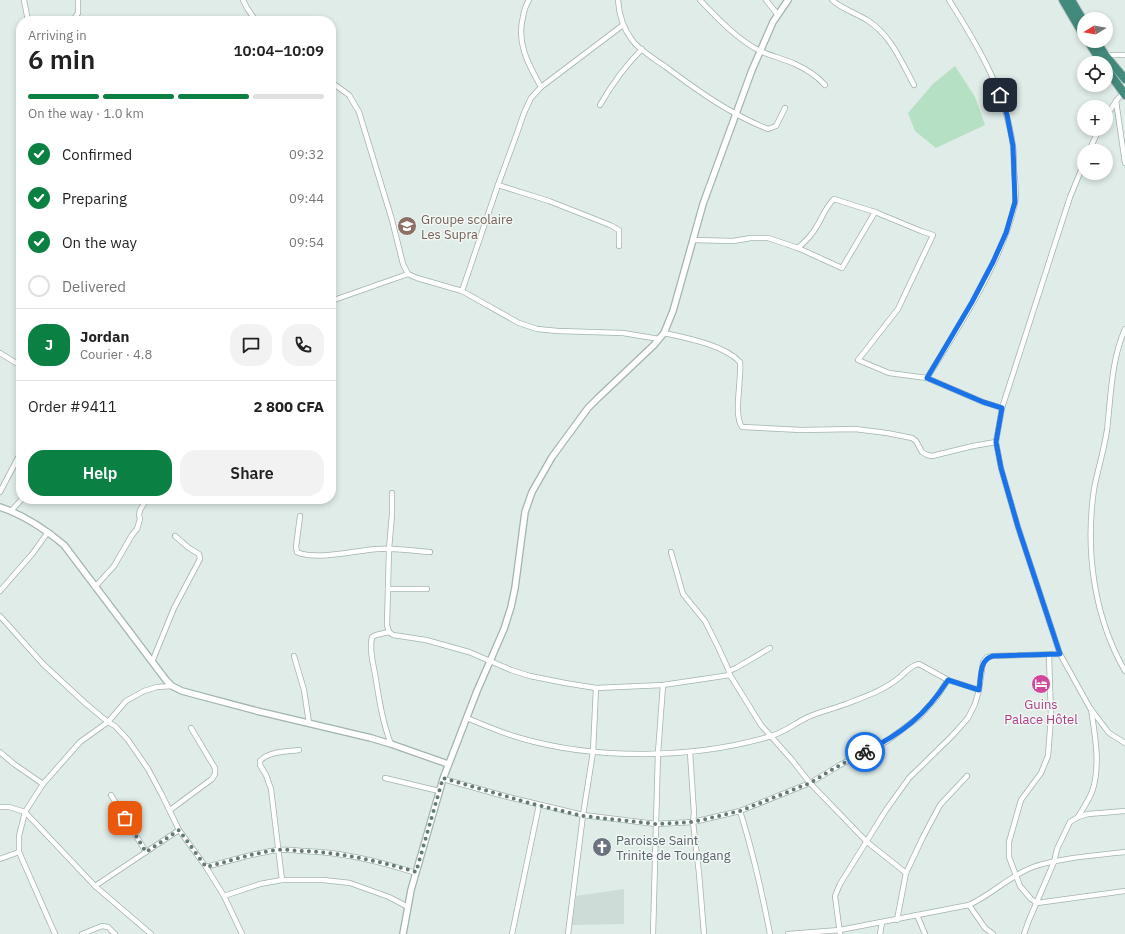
<!DOCTYPE html>
<meta charset="utf-8">
<style>
body{margin:0;font-family:"IBM Plex Sans",sans-serif;background:#f2f2f2;color:#222;height:100vh;display:flex;flex-direction:column;font-size:15px;white-space:nowrap}
*{box-sizing:border-box;margin:0}
p{font-size:13px;color:#767676}
.icon{flex:none;width:22px;height:22px;fill:none;stroke:currentColor;stroke-width:2;stroke-linecap:round;stroke-linejoin:round}
.map{position:relative;flex:1;overflow:hidden}
.details{position:absolute;left:16px;top:16px;width:320px;height:488px;display:flex;flex-direction:column;background:#fff;border-radius:16px;box-shadow:0 2px 6px #0003}
.details>*{flex:none}
.needle{width:26px;rotate:259deg}
.buttons{position:absolute;left:1077px;top:12px;display:grid;gap:8px}
.buttons a{display:grid;place-items:center;width:36px;height:36px;border-radius:50%;background:#fff;box-shadow:0 2px 6px #0003;font-size:20px}
.pin{position:absolute;display:grid;place-items:center;width:34px;height:34px;color:#fff;margin:-17px;border-radius:8px;box-shadow:0 2px 6px #0006}
.courier{position:absolute;display:grid;place-items:center;width:40px;height:40px;margin:-20px;border:3px solid #1a73e8;border-radius:50%;background:#fff;color:#222;box-shadow:0 1px 5px #0007}
.overview em{font-style:normal;font-weight:600}
.overview div{display:flex;flex-direction:column-reverse}
.overview{display:flex;align-items:center;justify-content:space-between;height:68px;padding:0 12px}
h1{font-size:26px;font-weight:600;line-height:30px}
.bar{display:grid;grid-template-columns:repeat(4,1fr);gap:6px 4px;align-content:center;height:48px;padding:0 12px}
.bar i{height:5px;border-radius:3px;background:#e0e0e0}
.bar .selected{background:#0b8043}
.bar p{grid-column:span 4}
.line{display:flex;align-items:center;gap:10px;padding:0 12px;border-top:1px solid #e0e0e0}
.line div{flex:1}
.round{display:grid;place-items:center;flex:none;width:42px;height:42px;border-radius:16px;background:#f2f2f2}
ol{padding:0 12px;list-style:none}
li{display:flex;align-items:center;gap:12px;height:44px}
li p{margin-inline-start:auto}
li .icon{padding:4px;border-radius:50%;background:#0b8043;color:#fff;stroke-width:4}
li:last-child{color:#767676}
li i{width:22px;height:22px;border:2px solid #e0e0e0;border-radius:50%}
.action{display:flex;gap:8px;margin-top:auto;padding:8px 12px}
.action a{flex:1;height:46px;border-radius:16px;background:#0b8043;color:#fff;font-size:16px;font-weight:600;line-height:46px;text-align:center}
.action a+a{background:#f2f2f2;color:#222}
.map>svg:first-child{display:block}
.built{fill:#cddcd6}
.green{fill:#b5e0c3}
.lines{fill:none;stroke-linecap:round;stroke-linejoin:round}
.minor-casing{stroke:#a1b4af;stroke-width:6}
.tertiary-casing{stroke:#a1b4af;stroke-width:8}
.trunk-casing{stroke:#c0c9c7;stroke-width:10}
.minor{stroke:#fff;stroke-width:4.5}
.tertiary{stroke:#fff;stroke-width:5.5}
.trunk{stroke:#438a7c;stroke-width:8}
.done{stroke:#627b75;stroke-width:4;stroke-dasharray:0 7.2}
.route{stroke:#1a73e8;stroke-width:5}
.labels{text-anchor:middle;stroke-width:3;stroke-linejoin:round;paint-order:stroke}
.education-label{font-size:13px;fill:#785e54;stroke:#f0f8f4;text-anchor:start}
.hotel-label{font-size:13px;fill:#b23c85;stroke:#f0f8f4}
.worship-label{font-size:13px;fill:#5b616d;stroke:#f0f8f4;text-anchor:start}
</style>
<div class="map">
<svg width="1125" height="934" viewBox="0 0 1125 934">
<rect width="100%" height="100%" fill="#dfece7"/>
<polygon class="built" points="624,889 624,924 572,925 576,896"/>
<polygon class="green" points="955,66 975,97 985,125 936,148 915,131 908,113 933,84"/>
<g class="lines">
<defs>
<g id="minor">
<polyline points="24,0 28,21"/>
<polyline points="243,0 247,8 256,21"/>
<path d="M529 0C525 6 524 11 523 17 516 44 529 65 541 87"/>
<path d="M618 0C619 15 623 28 632 40 640 51 655 59 666 67 698 91 730 114 768 129L776 126 785 108"/>
<path d="M700 0C717 18 738 40 760 51 771 56 784 59 795 64 806 69 817 76 825 85"/>
<polyline points="766,0 778,15"/>
<path d="M832 0C842 9 856 13 867 20 891 35 901 61 914 85"/>
<polyline points="60,21 74,19 78,13 78,0"/>
<polyline points="1105,55 1125,55"/>
<polyline points="331,82 349,95 359,112 392,220 403,264 408,274 417,278 462,291 519,323 537,329 558,331 623,333 659,339"/>
<polyline points="1116,101 1125,163"/>
<path d="M600 105C612 84 625 66 642 49"/>
<polyline points="1106,117 1116,101 1123,93"/>
<polyline points="1089,151 1099,129"/>
<polyline points="1084,163 1070,197 1002,408 996,442 1001,468 1018,527 1060,654 1090,708 1109,733 1125,743"/>
<polyline points="498,185 549,201 610,225 619,230 619,246"/>
<polyline points="693,240 733,241 751,238 768,238 798,248 842,268 875,212"/>
<path d="M798 248C805 242 812 235 817 226 823 216 825 208 834 199L875 212 921 231 933 235 898 309 858 360 889 373 927 378 983 402 1002 408"/>
<polyline points="462,291 498,185 516,136 524,113 531,98 541,87 623,25"/>
<polyline points="331,301 408,274"/>
<path d="M1125 329C1111 361 1111 396 1107 430 1104 450 1098 469 1094 489 1085 551 1094 617 1125 671"/>
<path d="M664 333C687 338 724 345 740 362 742 378 733 415 742 427L801 430 855 429 887 433 912 438 916 441 922 452 927 455 932 456 973 446 996 442"/>
<polyline points="0,353 21,366"/>
<path d="M927 378C958 328 1003 261 1015 203 1017 193 1015 181 1014 170 1014 162 1014 154 1013 146 1006 93 977 44 949 0"/>
<polyline points="0,492 21,452"/>
<polyline points="392,493 392,514 389,549 387,625 389,632 393,635 426,640 469,652 511,670 530,676 565,683 596,688 663,685 730,675"/>
<polyline points="11,511 22,499"/>
<path d="M300 516 296 547 297 552C315 561 357 550 378 549 396 548 413 551 430 552"/>
<polyline points="671,552 683,594 705,621 719,649 729,671"/>
<polyline points="95,587 114,566 132,535 137,529 140,519 139,515 140,510 147,499"/>
<polyline points="388,589 427,589"/>
<polyline points="0,591 33,553 48,532"/>
<polyline points="0,616 43,664 85,703 108,722 115,726 128,740 148,769 162,795 179,830 206,867 224,896 242,934"/>
<path d="M389 632 376 635 372 637C369 649 373 663 375 674 379 698 382 721 391 744"/>
<polyline points="770,648 736,668 729,671 730,675 761,725 792,760 810,783 867,842 906,873"/>
<polyline points="1049,655 1051,717 1048,756 1041,773 1021,800 1009,842 1009,857 1020,886 1031,899 1037,903 1125,891"/>
<polyline points="294,656 304,690 309,723"/>
<polyline points="152,662 174,608 200,559 199,554 189,548 175,536"/>
<path d="M467 718C484 725 502 733 520 738 596 760 692 759 768 737 782 734 794 724 806 718 818 712 833 709 846 704 864 697 885 690 900 677 906 672 911 665 919 664L948 680 979 690"/>
<polyline points="0,752 14,764 43,784"/>
<polyline points="690,752 694,813 693,822 699,873 704,934"/>
<polyline points="385,778 439,791"/>
<polyline points="443,779 508,797 583,815 656,824 693,822 740,811 810,783 840,765 887,741 920,716 936,698 948,680"/>
<polyline points="111,795 146,852"/>
<polyline points="0,807 9,807 25,812 95,886 151,934"/>
<polyline points="170,810 212,779 215,774 215,768 191,728"/>
<path d="M740 811C753 852 762 892 770 934"/>
<path d="M1078 817C1083 809 1088 801 1092 792 1101 766 1095 735 1091 709"/>
<polyline points="0,859 19,852"/>
<path d="M206 867C230 861 253 853 278 850 285 849 294 850 302 851 342 852 378 861 416 873"/>
<path d="M282 880 271 789 266 775 260 765V761C268 751 287 752 299 750"/>
<polyline points="95,886 179,830"/>
<polyline points="224,896 260,884 282,880 323,880 350,883 389,897 408,907"/>
<path d="M969 905C991 895 1011 875 1033 867 1059 858 1097 855 1125 852"/>
<polyline points="917,915 925,934"/>
<polyline points="897,920 906,873 923,837 940,805 967,776"/>
<polyline points="55,934 19,852 19,836 25,812 43,784 80,742 108,722 126,701 144,691 157,687 172,686"/>
<polyline points="82,934 102,926 108,927 115,934"/>
<polyline points="512,934 539,805"/>
<polyline points="568,934 583,815 593,752 596,688"/>
<polyline points="653,934 658,753 663,685"/>
<polyline points="788,934 840,930 969,905 985,928 993,934"/>
<polyline points="840,934 835,896 840,884 886,810 909,778 952,736 968,718 975,704 979,690 983,662 987,657 993,656 1060,654"/>
<polyline points="880,934 882,923"/>
<polyline points="1024,934 1029,920 1054,862 1057,849 1070,822 1078,817 1088,814 1125,811"/>
</g>
<g id="tertiary">
<path d="M0 507C24 515 45 529 64 545L166 680 172 686 182 691 257 711 371 738 391 744 448 764"/>
<polyline points="403,934 411,890 443,779 477,691 504,629 511,607 515,588 525,512 532,492 552,457 588,408 598,398 654,345 664,333 673,311 703,204 752,70 773,22 788,0"/>
</g>
<g id="trunk">
<polyline points="1063,0 1084,36"/>
<polyline points="1071,0 1084,22"/>
<polyline points="1088,41 1102,63"/>
<polyline points="1096,41 1105,55 1125,79"/>
<polyline points="1106,68 1125,95"/>
</g>
</defs>
<use href="#minor" class="minor-casing"/>
<use href="#tertiary" class="tertiary-casing"/>
<use href="#trunk" class="trunk-casing"/>
<use href="#minor" class="minor"/>
<use href="#tertiary" class="tertiary"/>
<use href="#trunk" class="trunk"/>
</g>
<g class="lines">
<path class="done" d="M125 818 146 852 179 830 206 867C230 861 253 853 277 850 286 849 296 851 305 851 343 853 379 861 416 872L443 778 529 803 583 816 656 824 693 822 740 811 810 783 840 765 865 752"/>
<path class="route" d="M865 752C902 733 925 716 948 680L979 690C981 678 979 659 993 656L1060 654 1018 527 1001 468 996 442 1002 408 983 402 927 378 972 302 993 262 1006 233 1015 202 1013 146 1007 115 1000 95"/>
</g>
<defs>
<symbol id="school-disc" viewBox="-11 -11 22 22"><circle r="9.5" fill="#8d6e63" stroke="#f0f8f4"/><path d="M0-5L7-2L0 1L-7-2ZM-4 1L0 2.5L4 1V4Q0 6-4 4Z" fill="#fff"/></symbol>
<symbol id="hotel-disc" viewBox="-11 -11 22 22"><circle r="9.5" fill="#d1479c" stroke="#f0f8f4"/><path d="M-6-4.5h1.5V1H6V5H4.5V3h-9V5H-6ZM-4 0a1.8 1.8 0 1 1 3.6 0ZM.5 0V-2.5h3Q6-2.5 6 0Z" fill="#fff"/></symbol>
<symbol id="church-disc" viewBox="-11 -11 22 22"><circle r="9.5" fill="#6b7280" stroke="#f0f8f4"/><path d="M-1.2-6h2.4v3.5h3.3v2.4h-3.3V6h-2.4V-.1h-3.3v-2.4h3.3Z" fill="#fff"/></symbol>
</defs>
<g fill-rule="evenodd">
<use href="#school-disc" x="396" y="215" width="22" height="22"/>
<use href="#hotel-disc" x="1030" y="673" width="22" height="22"/>
<use href="#church-disc" x="591" y="836" width="22" height="22"/>
</g>
<g class="labels">
<g class="education-label">
<text x="421" y="224">Groupe scolaire<tspan x="421" dy="15">Les Supra</tspan></text>
</g>
<g class="hotel-label">
<text x="1041" y="709">Guins<tspan x="1041" dy="15">Palace Hôtel</tspan></text>
</g>
<g class="worship-label">
<text x="616" y="845">Paroisse Saint<tspan x="616" dy="15">Trinite de Toungang</tspan></text>
</g>
</g>
</svg>
<div class="buttons">
<a><svg class="needle" viewBox="-14 -14 28 28"><path d="M0-13l5 13h-10z" fill="#e53935"/><path d="M0 13l5-13h-10z" fill="#767676"/></svg></a>
<a><svg class="icon" aria-label="locate" viewBox="0 0 24 24"><circle cx="12" cy="12" r="6"/><path d="M12 2v4M12 18v4M2 12h4M18 12h4"/></svg></a>
<a>+</a>
<a>−</a>
</div>
<div class="pin" style="left:125px;top:818px;background:#ea580c"><svg class="icon" aria-label="bag" viewBox="0 0 24 24"><path d="M5 8h14l-1 12H6zM9 8a3 3 0 0 1 6 0"/></svg></div>
<div class="pin" style="left:1000px;top:95px;background:#1f2937"><svg class="icon" aria-label="home" viewBox="0 0 24 24"><path d="M3 11l9-7 9 7M6 9v11h12V9"/></svg></div>
<div class="courier" style="left:865px;top:752px"><svg class="icon" aria-label="bike" viewBox="0 0 24 24"><circle cx="6" cy="16" r="4"/><circle cx="18" cy="16" r="4"/><path d="M6 16l4-8h5l3 8M10 8l3 8H6M13 5h3"/></svg></div>
<section class="details">
<div class="overview"><div><h1>6 min</h1><p>Arriving in</p></div><em>10:04–10:09</em></div>
<div class="bar"><i class="selected"></i><i class="selected"></i><i class="selected"></i><i></i><p>On the way · 1.0 km</p></div>
<ol>
<li><svg class="icon" aria-label="check" viewBox="0 0 24 24"><path d="M5 12l5 5 9-10"/></svg>Confirmed<p>09:32</p></li>
<li><svg class="icon" aria-label="check" viewBox="0 0 24 24"><path d="M5 12l5 5 9-10"/></svg>Preparing<p>09:44</p></li>
<li><svg class="icon" aria-label="check" viewBox="0 0 24 24"><path d="M5 12l5 5 9-10"/></svg>On the way<p>09:54</p></li>
<li><i></i>Delivered</li>
</ol>
<div class="line" style="height:72px"><b class="round" style="background:#0b8043;color:#fff">J</b><div><b>Jordan</b><p>Courier · 4.8</p></div><a class="round"><svg class="icon" aria-label="chat" viewBox="0 0 24 24"><path d="M4 5h16v11H9l-5 4z"/></svg></a><a class="round"><svg class="icon" aria-label="phone" viewBox="0 0 24 24"><path d="M5 4h4l2 5-3 2q2 4 5 5l2-3 5 2v4C11 20 4 13 5 4z"/></svg></a></div>
<div class="line" style="height:52px"><div>Order #9411</div><b>2 800 CFA</b></div>
<div class="action"><a>Help</a><a>Share</a></div>
</section>
</div>
